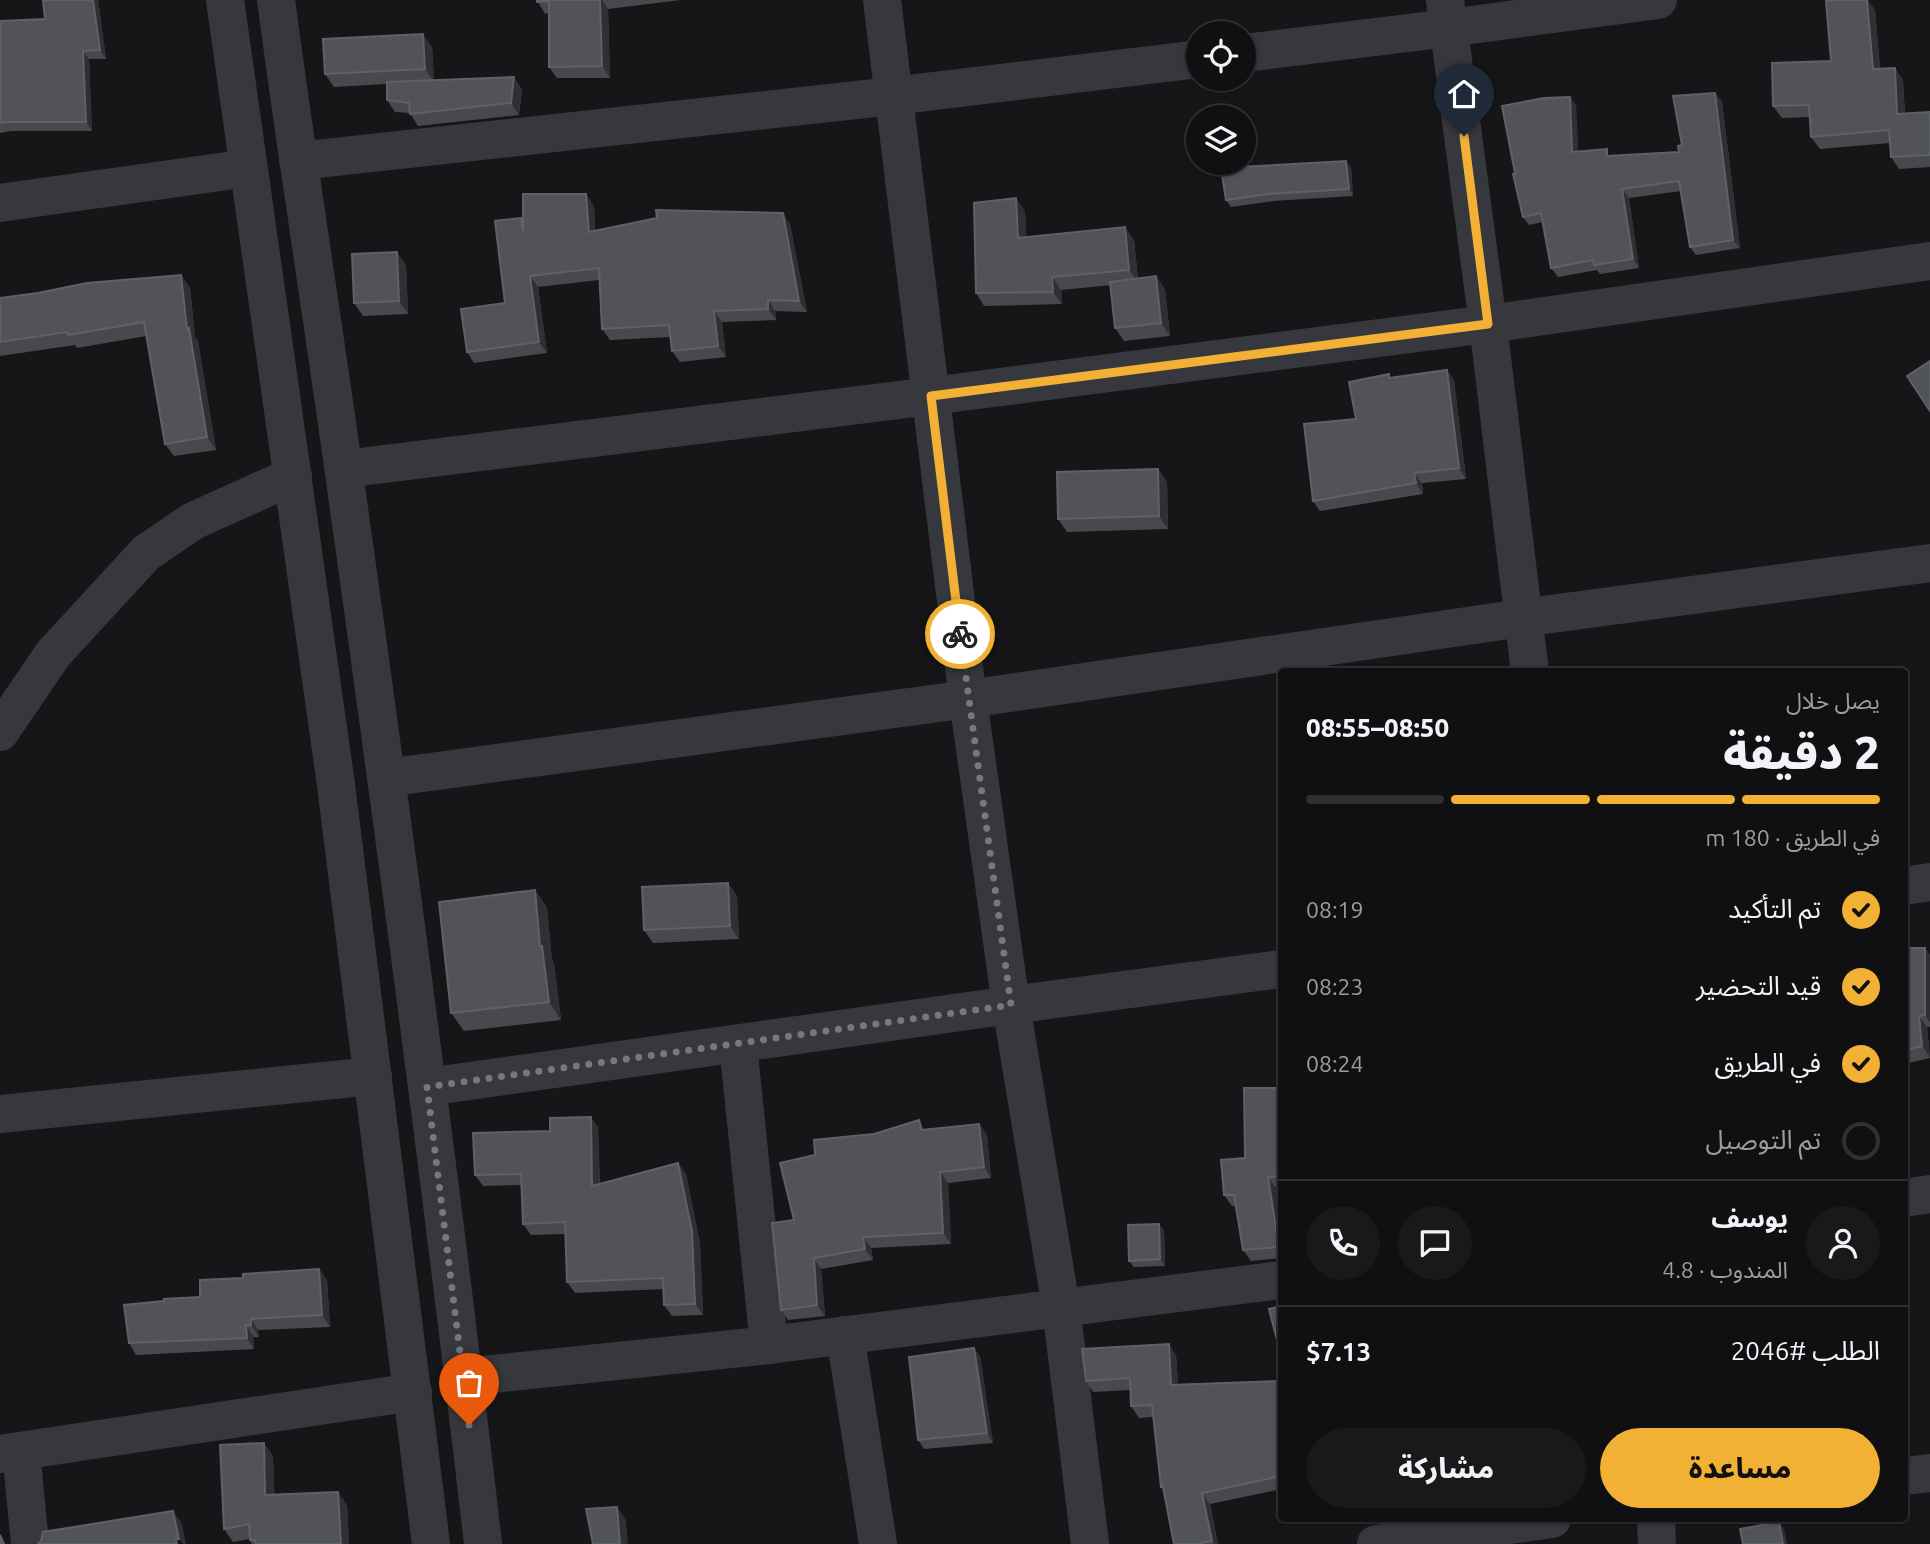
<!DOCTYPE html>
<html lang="ar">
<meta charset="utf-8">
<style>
body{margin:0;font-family:Ubuntu,"Noto Sans Arabic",sans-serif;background:#19191b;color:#f1f3f6;direction:rtl;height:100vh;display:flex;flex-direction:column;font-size:26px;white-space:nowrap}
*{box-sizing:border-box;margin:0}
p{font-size:23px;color:#9c9d9f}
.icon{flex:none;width:38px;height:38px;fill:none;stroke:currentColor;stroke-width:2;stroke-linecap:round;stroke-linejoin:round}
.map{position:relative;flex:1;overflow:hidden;direction:ltr}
.details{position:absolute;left:1278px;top:668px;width:630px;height:854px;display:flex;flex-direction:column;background:#101012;border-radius:7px;box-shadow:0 2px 5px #0004,0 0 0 2px #303032;direction:rtl}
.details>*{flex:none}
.fabs{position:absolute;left:1186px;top:21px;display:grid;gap:14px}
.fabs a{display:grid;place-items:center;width:70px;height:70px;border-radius:50%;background:#101012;box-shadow:0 2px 5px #0004,0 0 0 2px #303032;font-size:35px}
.pin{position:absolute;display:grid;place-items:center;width:60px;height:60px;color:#fff;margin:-72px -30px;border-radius:50% 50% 50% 0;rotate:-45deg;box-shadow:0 0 7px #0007}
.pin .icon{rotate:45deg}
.courier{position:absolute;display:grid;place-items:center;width:70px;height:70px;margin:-35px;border:5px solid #f2b134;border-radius:50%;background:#fff;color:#222;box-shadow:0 2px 9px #0007}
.summary em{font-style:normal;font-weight:800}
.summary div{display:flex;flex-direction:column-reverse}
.summary{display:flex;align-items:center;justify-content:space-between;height:119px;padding:0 28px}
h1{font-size:46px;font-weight:800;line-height:52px}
.bar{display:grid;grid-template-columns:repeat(4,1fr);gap:10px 7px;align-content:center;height:84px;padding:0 28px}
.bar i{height:9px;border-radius:5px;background:#303032}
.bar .selected{background:#f2b134}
.bar p{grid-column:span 4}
.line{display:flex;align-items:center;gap:18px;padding:0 28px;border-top:2px solid #303032}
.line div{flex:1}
.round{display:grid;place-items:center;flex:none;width:74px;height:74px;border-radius:37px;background:#19191b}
ol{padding:0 28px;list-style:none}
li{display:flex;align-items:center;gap:21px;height:77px}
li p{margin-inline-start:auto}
li .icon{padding:7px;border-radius:50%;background:#f2b134;color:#111;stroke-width:4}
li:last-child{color:#9c9d9f}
li i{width:38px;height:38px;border:4px solid #303032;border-radius:50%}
.cta{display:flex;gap:14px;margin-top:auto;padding:14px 28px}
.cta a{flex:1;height:80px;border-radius:42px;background:#f2b134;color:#111;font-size:28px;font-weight:800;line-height:80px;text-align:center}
.cta a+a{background:#19191b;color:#f1f3f6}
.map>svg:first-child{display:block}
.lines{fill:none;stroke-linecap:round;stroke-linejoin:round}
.minor{stroke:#37383d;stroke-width:38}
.wall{fill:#47494d}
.shaded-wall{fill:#2f3033}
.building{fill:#525359;stroke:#5f6168;stroke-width:2}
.done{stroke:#757880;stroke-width:7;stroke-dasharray:0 12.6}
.route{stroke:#f2b134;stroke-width:9}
</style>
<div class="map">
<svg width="1930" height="1544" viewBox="0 0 1930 1544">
<rect width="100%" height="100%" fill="#161618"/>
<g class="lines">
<g class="minor">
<polyline points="225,0 336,785 431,1544"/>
<path d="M276 0C297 158 322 315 344 473 394 829 442 1186 483 1544"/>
<polyline points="882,0 968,699 1011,1005 1061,1307 1090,1544"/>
<polyline points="1445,0 1488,324 1530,672"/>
<polyline points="1244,53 1449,28 1658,0"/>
<polyline points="298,161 893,96 1199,59"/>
<polyline points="0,203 248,168"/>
<polyline points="344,469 931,396 1488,324 1930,261"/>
<polyline points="0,732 53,654 146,553 193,521 293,476"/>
<polyline points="386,778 968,699 1522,618 1930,563"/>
<polyline points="1904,886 1930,882"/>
<polyline points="427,1087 1011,1005 1281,969"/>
<polyline points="0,1114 373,1076"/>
<polyline points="1904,1198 1930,1194"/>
<polyline points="845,1335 878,1544"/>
<polyline points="769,1345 1281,1280"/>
<polyline points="464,1377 769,1345 738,1044"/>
<polyline points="21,1451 30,1544"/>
<polyline points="0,1454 413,1392"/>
<polyline points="1904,1476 1930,1473"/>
<polyline points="1656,1519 1657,1544"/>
<polyline points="1376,1544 1552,1519"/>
</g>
</g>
<g class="wall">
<polygon points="43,0 98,0 106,59 89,59 92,131 11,131 0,133 0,21 45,19"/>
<polygon points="537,0 681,0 608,9 610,78 557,78 549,67 549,13 545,14"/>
<polygon points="1875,10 1880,68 1895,68 1903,80 1905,114 1930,112 1930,167 1899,169 1891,157 1890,143 1820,149 1811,137 1810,117 1782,118 1773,106 1831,61"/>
<polygon points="432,47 434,80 522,89 519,115 418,126 410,113 395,112 387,100 387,84 334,87 325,74"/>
<polygon points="1715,93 1722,102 1740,248 1696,255 1690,247 1681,191 1629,198 1639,268 1600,274 1597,270 1558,277 1551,268 1543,222 1529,225 1523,217 1515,173 1570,97 1576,106 1578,151 1612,156 1679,152"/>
<polygon points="1351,167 1353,196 1273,201 1231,207 1226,200"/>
<polygon points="594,206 595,230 790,224 807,312 775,311 776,320 722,322 726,357 680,362 672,351 670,337 610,340 602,329 599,280 538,287 547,353 474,363 467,352 505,303 521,218 523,221"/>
<polygon points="1025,211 1026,237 1134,240 1138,278 1165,289 1170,336 1124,341 1115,328 1111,285 1061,290 1062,304 984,306 976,293"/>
<polygon points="406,265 408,314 363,316 354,303"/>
<polygon points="181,275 190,288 195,337 198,341 216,450 174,456 165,444 146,336 77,348 75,345 0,356 0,298"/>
<polygon points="1447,370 1454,380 1466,479 1422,483 1423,494 1320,511 1313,501 1356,419 1391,378"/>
<polygon points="1158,469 1167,482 1168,529 1067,532 1058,519"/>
<polygon points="728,883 737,896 739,939 653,943 644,930"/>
<polygon points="535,890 547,908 552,960 554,964 561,1020 464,1031 451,1013"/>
<polygon points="1904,948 1925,948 1930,955 1930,1027 1927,1027 1930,1058 1904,1064"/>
<polygon points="1281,1088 1281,1187 1275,1187 1281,1222 1281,1258 1251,1261 1243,1250 1236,1206 1232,1206 1224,1195"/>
<polygon points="591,1117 598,1128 600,1184 678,1163 686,1174 700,1243 703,1315 672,1316 664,1305 664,1289 575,1293 567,1282 565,1234 531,1235 523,1224 521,1185 483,1186 475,1175 550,1131"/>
<polygon points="979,1124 987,1135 991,1178 948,1183 951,1244 871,1248 873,1260 821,1269 825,1316 788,1320 781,1310 794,1220 926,1129"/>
<polygon points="1159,1224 1164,1231 1165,1266 1134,1267 1129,1261"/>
<polygon points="319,1269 327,1280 330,1327 258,1330 259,1337 254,1337 254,1349 136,1355 129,1343 200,1297 243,1278"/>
<polygon points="1281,1306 1281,1489 1210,1504 1218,1544 1174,1544 1163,1490 1161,1487 1153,1417 1139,1418 1131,1406 1130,1390 1093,1392 1086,1381 1176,1355 1178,1384 1280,1381"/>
<polygon points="974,1348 980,1357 993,1443 924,1449 918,1440"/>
<polygon points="264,1443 273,1456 274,1495 347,1505 349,1544 252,1544 249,1539 233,1542 224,1529"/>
</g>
<g class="shaded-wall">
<polygon points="93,0 98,0 106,59 100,50"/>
<polygon points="600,0 602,0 608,9 610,78 602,66"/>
<polygon points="1867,0 1868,0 1875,10 1881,81 1873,69"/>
<polygon points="423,34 432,47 434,82 425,69"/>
<polygon points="83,51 89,59 92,131 86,122"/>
<polygon points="1895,68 1903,80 1905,126 1897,114"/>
<polygon points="514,77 522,89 519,115 511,103"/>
<polygon points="1715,93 1722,102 1740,248 1733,240"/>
<polygon points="1570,97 1576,106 1579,161 1572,152"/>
<polygon points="1346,161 1351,167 1353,196 1349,189"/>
<polygon points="1622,189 1629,198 1639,268 1633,259"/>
<polygon points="586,194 594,206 596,243 589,232"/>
<polygon points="1016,198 1025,211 1027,250 1018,238"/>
<polygon points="783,213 790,224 807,312 799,301"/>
<polygon points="1125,227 1134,240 1138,282 1129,270"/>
<polygon points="397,252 406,265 408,314 399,301"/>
<polygon points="181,275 190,288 195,337 198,341 216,450 207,437 187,329"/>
<polygon points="530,276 538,287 547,353 539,342"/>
<polygon points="1156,276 1165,289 1170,336 1161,323"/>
<polygon points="1052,277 1061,290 1062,304 1053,292"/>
<polygon points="768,300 775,311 776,320 768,309"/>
<polygon points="714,311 722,322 726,357 718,346"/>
<polygon points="1447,370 1454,380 1466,479 1459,468"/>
<polygon points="1158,469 1167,482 1168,529 1159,516"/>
<polygon points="1414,473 1422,483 1423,494 1416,483"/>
<polygon points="728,883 737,896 739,939 730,926"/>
<polygon points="535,890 547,908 552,960 554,964 561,1020 549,1002 540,946"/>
<polygon points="1925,948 1930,955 1930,1022 1925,1015"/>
<polygon points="1919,1016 1927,1027 1930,1057 1922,1046"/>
<polygon points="591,1117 598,1128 600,1197 592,1186"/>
<polygon points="979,1124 987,1135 991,1178 984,1167"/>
<polygon points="1278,1131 1281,1135 1281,1178 1279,1176"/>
<polygon points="678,1163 686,1174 700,1243 703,1315 695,1304"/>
<polygon points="940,1172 948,1183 951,1244 943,1233"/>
<polygon points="1268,1177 1275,1187 1281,1222 1281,1249 1279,1247"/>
<polygon points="1159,1224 1164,1231 1165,1266 1160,1259"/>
<polygon points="863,1237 871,1248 873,1260 865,1249"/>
<polygon points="814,1258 821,1269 825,1316 817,1305"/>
<polygon points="319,1269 327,1280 330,1327 322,1315"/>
<polygon points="251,1319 258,1330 259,1337 251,1325"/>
<polygon points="246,1325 254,1337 254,1349 247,1338"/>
<polygon points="1169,1344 1176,1355 1179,1396 1171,1385"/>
<polygon points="974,1348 980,1357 993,1443 987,1433"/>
<polygon points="264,1443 273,1456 275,1508 265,1495"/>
<polygon points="338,1492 347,1505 349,1544 341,1544"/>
<polygon points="1202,1493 1210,1504 1218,1544 1214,1544 1212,1541"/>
<polygon points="617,1507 626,1520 628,1544 620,1544"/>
<polygon points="173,1511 182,1524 186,1544 183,1544 179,1539"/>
<polygon points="1779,1522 1785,1531 1787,1544 1783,1544"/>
</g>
<g class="building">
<polygon points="43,0 93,0 100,50 83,51 86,122 6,122 0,123 0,21 45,19"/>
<polygon points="537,0 600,0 602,66 549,67 549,1 537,2"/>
<polygon points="1838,0 1867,0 1873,69 1895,68 1897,114 1930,112 1930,155 1891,157 1889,130 1811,137 1809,105 1773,106 1772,63 1831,61 1826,1"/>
<polygon points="423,34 425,69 325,74 323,39"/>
<polygon points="514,77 511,103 410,114 409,103 387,100 387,82"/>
<polygon points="1715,93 1733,240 1690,247 1679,181 1622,189 1633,259 1594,265 1593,260 1551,268 1541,213 1523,217 1513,174 1515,173 1502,106 1544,98 1570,97 1572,152 1607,149 1607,156 1679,152 1678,146 1682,145 1673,96"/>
<polygon points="1346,161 1349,189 1268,194 1226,200 1221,168"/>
<polygon points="523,194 586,194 589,232 657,218 656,210 783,213 799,301 768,300 768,309 714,311 718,346 672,351 669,325 602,329 599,268 530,276 539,342 467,352 461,309 505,303 495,221 521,218 523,231"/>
<polygon points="1016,198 1018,238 1125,227 1129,270 1052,277 1053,292 976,293 974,203"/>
<polygon points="397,252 399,301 354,303 352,254"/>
<polygon points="181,275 187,329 189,328 207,437 165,444 144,322 68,335 67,332 0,342 0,298 38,293 87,283"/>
<polygon points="1156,276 1161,323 1115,328 1110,282"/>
<polygon points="1930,361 1930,411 1907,376"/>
<polygon points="1447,370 1459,468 1414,473 1416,483 1313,501 1304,424 1356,419 1349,382 1389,374 1389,378"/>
<polygon points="1158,469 1159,516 1058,519 1057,472"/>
<polygon points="728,883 730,926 644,930 642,887"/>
<polygon points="535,890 540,946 542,946 549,1002 451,1013 439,902"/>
<polygon points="1904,948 1925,948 1925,1015 1919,1016 1922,1046 1904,1051"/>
<polygon points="1244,1088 1281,1088 1281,1131 1278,1131 1279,1176 1268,1177 1279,1247 1243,1250 1234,1195 1224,1195 1221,1160 1245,1158"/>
<polygon points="591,1117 592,1186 678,1163 692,1231 695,1304 664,1305 663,1278 567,1282 565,1222 523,1224 521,1174 475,1175 473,1133 550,1131 550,1118"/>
<polygon points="919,1120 922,1130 979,1124 984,1167 940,1172 943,1233 863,1237 865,1249 814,1258 817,1305 781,1310 772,1223 794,1220 780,1163 815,1155 814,1140 874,1134"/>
<polygon points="1159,1224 1160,1259 1129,1261 1128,1225"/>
<polygon points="319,1269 322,1315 251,1319 251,1325 246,1325 247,1338 129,1343 124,1305 164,1301 164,1299 200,1297 200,1280 243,1278 243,1274"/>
<polygon points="1281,1306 1281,1476 1202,1493 1212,1541 1196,1544 1174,1544 1163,1487 1161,1487 1152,1405 1131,1406 1130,1378 1086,1381 1082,1349 1169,1344 1171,1385 1280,1381 1277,1340 1269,1309"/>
<polygon points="974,1348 987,1433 918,1440 909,1357"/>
<polygon points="264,1443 265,1495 338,1492 341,1544 256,1544 255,1540 250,1540 249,1524 224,1529 220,1445"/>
<polygon points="617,1507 620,1544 593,1544 586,1509"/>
<polygon points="173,1511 179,1539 176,1539 177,1544 38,1544 41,1541 43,1532"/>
<polygon points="1779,1522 1783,1544 1743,1544 1740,1529"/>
<polygon points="0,1535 4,1544 0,1544"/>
</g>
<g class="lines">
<polyline class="done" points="469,1425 427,1087 1011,1005 960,634"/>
<polyline class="route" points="960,634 931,396 1488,324 1464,136"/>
</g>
</svg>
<div class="fabs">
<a><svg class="icon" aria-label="locate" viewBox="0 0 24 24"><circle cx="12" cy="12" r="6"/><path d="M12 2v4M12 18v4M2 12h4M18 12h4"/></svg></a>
<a><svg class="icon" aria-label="layers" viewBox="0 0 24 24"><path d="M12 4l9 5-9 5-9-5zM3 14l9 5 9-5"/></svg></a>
</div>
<div class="pin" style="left:469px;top:1425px;background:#ea580c"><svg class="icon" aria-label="bag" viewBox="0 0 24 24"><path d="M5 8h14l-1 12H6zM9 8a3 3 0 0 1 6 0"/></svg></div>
<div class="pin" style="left:1464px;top:136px;background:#1f2937"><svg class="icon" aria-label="home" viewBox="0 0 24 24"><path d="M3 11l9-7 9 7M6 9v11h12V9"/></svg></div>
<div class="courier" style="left:960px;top:634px"><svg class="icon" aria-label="bike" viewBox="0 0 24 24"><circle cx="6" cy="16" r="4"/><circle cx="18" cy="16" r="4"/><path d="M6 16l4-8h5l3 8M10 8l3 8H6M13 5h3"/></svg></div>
<section class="details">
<div class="summary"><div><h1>2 دقيقة</h1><p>يصل خلال</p></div><em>08:50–08:55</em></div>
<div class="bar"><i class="selected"></i><i class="selected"></i><i class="selected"></i><i></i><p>في الطريق · 180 m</p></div>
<ol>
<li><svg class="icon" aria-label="check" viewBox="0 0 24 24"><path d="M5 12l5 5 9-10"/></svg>تم التأكيد<p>08:19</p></li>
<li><svg class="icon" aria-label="check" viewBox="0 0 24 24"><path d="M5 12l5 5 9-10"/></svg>قيد التحضير<p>08:23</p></li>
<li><svg class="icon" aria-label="check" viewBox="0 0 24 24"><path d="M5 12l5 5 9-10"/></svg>في الطريق<p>08:24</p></li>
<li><i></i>تم التوصيل</li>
</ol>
<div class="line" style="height:126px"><a class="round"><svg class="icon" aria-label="person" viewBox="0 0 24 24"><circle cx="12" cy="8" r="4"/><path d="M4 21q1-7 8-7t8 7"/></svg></a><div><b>يوسف</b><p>المندوب · 4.8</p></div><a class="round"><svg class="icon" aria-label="chat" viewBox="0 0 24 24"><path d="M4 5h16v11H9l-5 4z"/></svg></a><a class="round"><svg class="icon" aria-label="phone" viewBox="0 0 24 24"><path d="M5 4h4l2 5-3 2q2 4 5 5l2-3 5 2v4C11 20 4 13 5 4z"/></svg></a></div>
<div class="line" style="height:91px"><div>الطلب #2046</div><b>$7.13</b></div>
<div class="cta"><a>مساعدة</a><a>مشاركة</a></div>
</section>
</div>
